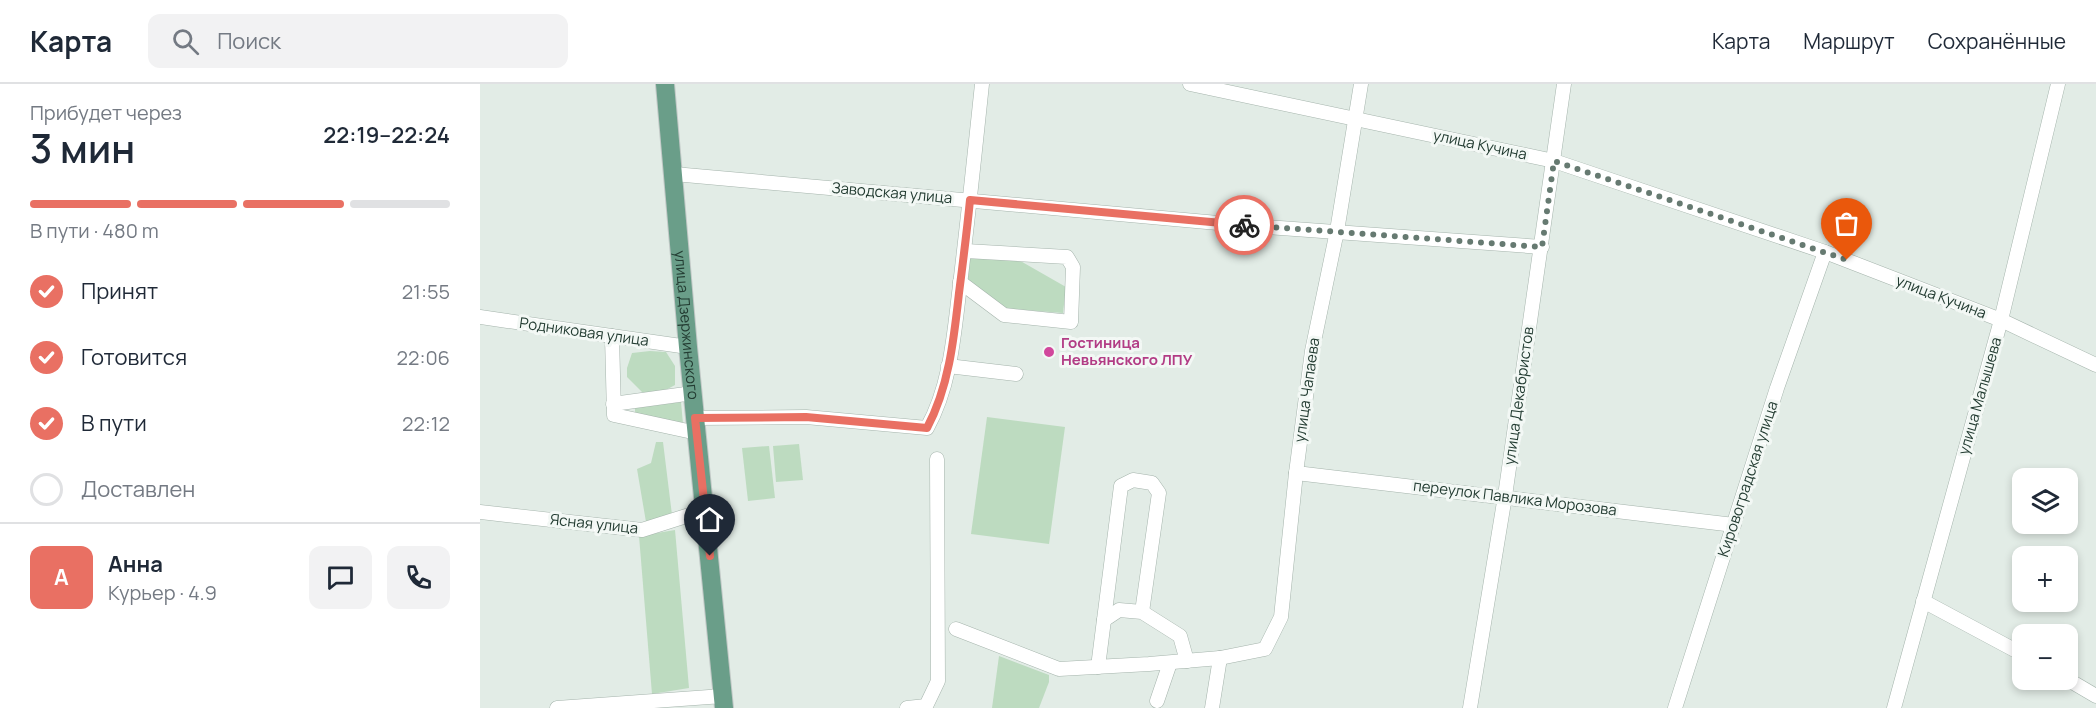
<!DOCTYPE html>
<html lang="ru">
<meta charset="utf-8">
<style>
body{margin:0;font-family:Manrope,sans-serif;background:#f2f2f3;color:#1f2937;height:100vh;display:flex;flex-direction:column;font-size:22px;white-space:nowrap}
*{box-sizing:border-box;margin:0}
p{font-size:20px;color:#747a83}
.icon{flex:none;width:33px;height:33px;fill:none;stroke:currentColor;stroke-width:2;stroke-linecap:round;stroke-linejoin:round}
.map{position:relative;flex:1;overflow:hidden}
.panel{display:flex;flex-direction:column;background:#fff;width:480px}
.panel>*{flex:none}
.fabs{position:absolute;left:1532px;top:384px;display:grid;gap:12px}
.fabs a{display:grid;place-items:center;width:66px;height:66px;border-radius:12px;background:#fff;box-shadow:0 3px 9px #0003;font-size:30px}
.pin{position:absolute;display:grid;place-items:center;width:51px;height:51px;color:#fff;margin:-62px -26px;border-radius:50% 50% 50% 0;rotate:-45deg;box-shadow:0 0 6px #0007}
.pin .icon{rotate:45deg}
.courier{position:absolute;display:grid;place-items:center;width:60px;height:60px;margin:-30px;border:4px solid #e97063;border-radius:50%;background:#fff;color:#222;box-shadow:0 2px 8px #0007}
.summary em{font-style:normal;font-weight:600}
.summary div{display:flex;flex-direction:column-reverse}
.summary{display:flex;align-items:center;justify-content:space-between;height:102px;padding:0 30px}
h1{font-size:39px;font-weight:600;line-height:45px}
.bar{display:grid;grid-template-columns:repeat(4,1fr);gap:9px 6px;align-content:center;height:72px;padding:0 30px}
.bar i{height:8px;border-radius:4px;background:#e0e1e3}
.bar .active{background:#e97063}
.bar p{grid-column:span 4}
.line{display:flex;align-items:center;gap:15px;padding:0 30px;border-top:2px solid #e0e1e3}
.line div{flex:1}
.round{display:grid;place-items:center;flex:none;width:63px;height:63px;border-radius:12px;background:#f2f2f3}
ol{padding:0 30px;list-style:none}
li{display:flex;align-items:center;gap:18px;height:66px}
li p{margin-inline-start:auto}
li .icon{padding:6px;border-radius:50%;background:#e97063;color:#fff;stroke-width:4}
li:last-child{color:#747a83}
li i{width:33px;height:33px;border:3px solid #e0e1e3;border-radius:50%}
header{display:flex;align-items:center;gap:36px;box-sizing:border-box;height:84px;padding:0 30px;background:#fff;border-bottom:2px solid #e0e1e3}
header strong{font-size:28px}
nav{display:flex;gap:33px;margin-inline-start:auto;font-size:21px}
.search{width:420px;height:54px;background:#f2f2f3;display:flex;align-items:center;gap:15px;box-sizing:border-box;padding:0 21px;border-radius:12px;color:#747a83;font-size:22px}
main{display:flex;flex:1;min-height:0}
.map>svg:first-child{display:block}
.green{fill:#bddbc0}
.lines{fill:none;stroke-linecap:round;stroke-linejoin:round}
.minor-casing{stroke:#a5b4ac;stroke-width:15}
.major-casing{stroke:#c1c8c6;stroke-width:20}
.minor{stroke:#fff;stroke-width:14}
.major{stroke:#6a9e89;stroke-width:18}
.done{stroke:#667a71;stroke-width:6;stroke-dasharray:0 10.8}
.route{stroke:#e97063;stroke-width:8}
.hotel-dot{fill:#d1479c;stroke:#f3f8f5;stroke-width:2}
.labels{text-anchor:middle;stroke-width:6;stroke-linejoin:round;paint-order:stroke}
.street-label{font-size:15px;fill:#233c32;stroke:#f3f8f5}
.hotel-label{font-size:15px;font-weight:bold;fill:#b23c85;stroke:#f3f8f5;text-anchor:start}
</style>
<header>
<strong>Карта</strong>
<div class="search"><svg class="icon" aria-label="search" viewBox="0 0 24 24"><circle cx="10" cy="10" r="6"/><path d="M15 15l6 6"/></svg>Поиск</div>
<nav><a>Карта</a><a>Маршрут</a><a>Сохранённые</a></nav>
</header>
<main>
<section class="panel">
<div class="summary"><div><h1>3 мин</h1><p>Прибудет через</p></div><em>22:19–22:24</em></div>
<div class="bar"><i class="active"></i><i class="active"></i><i class="active"></i><i></i><p>В пути · 480 m</p></div>
<ol>
<li><svg class="icon" aria-label="check" viewBox="0 0 24 24"><path d="M5 12l5 5 9-10"/></svg>Принят<p>21:55</p></li>
<li><svg class="icon" aria-label="check" viewBox="0 0 24 24"><path d="M5 12l5 5 9-10"/></svg>Готовится<p>22:06</p></li>
<li><svg class="icon" aria-label="check" viewBox="0 0 24 24"><path d="M5 12l5 5 9-10"/></svg>В пути<p>22:12</p></li>
<li><i></i>Доставлен</li>
</ol>
<div class="line" style="height:108px"><b class="round" style="background:#e97063;color:#fff">А</b><div><b>Анна</b><p>Курьер · 4.9</p></div><a class="round"><svg class="icon" aria-label="chat" viewBox="0 0 24 24"><path d="M4 5h16v11H9l-5 4z"/></svg></a><a class="round"><svg class="icon" aria-label="phone" viewBox="0 0 24 24"><path d="M5 4h4l2 5-3 2q2 4 5 5l2-3 5 2v4C11 20 4 13 5 4z"/></svg></a></div>
</section>
<div class="map">
<svg width="1616" height="624" viewBox="0 0 1616 624">
<rect width="100%" height="100%" fill="#e2ece6"/>
<g class="green">
<polygon points="489,174 537,175 586,203 583,229 521,224 486,197"/>
<polygon points="170,267 186,268 195,282 195,301 180,309 163,309 147,293 147,284 152,269"/>
<polygon points="201,318 203,340 155,331 155,324"/>
<polygon points="507,333 585,343 569,460 491,450"/>
<polygon points="176,358 183,358 192,431 166,438 157,385 171,379"/>
<polygon points="319,360 323,396 296,398 293,362"/>
<polygon points="289,362 295,414 268,417 262,364"/>
<polygon points="195,446 209,604 172,610 159,452"/>
<polygon points="519,572 569,591 569,598 559,624 512,624"/>
</g>
<g class="lines">
<defs>
<g id="minor">
<polyline points="710,0 1074,77 1345,168 1521,236 1616,281"/>
<polyline points="194,90 760,141 1062,163"/>
<polyline points="480,198 524,231 591,238 593,183 587,173 486,167"/>
<polyline points="0,233 208,263"/>
<polyline points="132,252 134,331 217,349"/>
<polyline points="468,282 536,290"/>
<polyline points="133,320 213,309"/>
<path d="M215 334 326 333 447 344C471 301 474 249 480 201 488 134 495 67 502 0"/>
<polyline points="816,389 1254,441"/>
<polyline points="0,428 162,446 225,426"/>
<polyline points="1443,517 1542,570"/>
<polyline points="624,536 639,526 662,528 700,552 707,577"/>
<polyline points="476,545 579,585 669,580 740,574 785,565 801,533 816,389 832,267 857,147 881,0"/>
<polyline points="618,583 641,402 653,396 672,399 679,409 662,528"/>
<polyline points="1587,595 1616,612"/>
<polyline points="677,617 690,579"/>
<polyline points="77,624 243,612"/>
<polyline points="427,624 446,622 458,597 457,375"/>
<polyline points="732,624 740,574"/>
<polyline points="990,624 1025,412 1084,0"/>
<polyline points="1195,624 1297,304 1345,168"/>
<polyline points="1414,624 1521,236 1578,0"/>
</g>
<g id="major">
<path id="s1" d="M185 0 208 263 244 624"/>
</g>
</defs>
<use href="#minor" class="minor-casing"/>
<use href="#major" class="major-casing"/>
<use href="#minor" class="minor"/>
<use href="#major" class="major"/>
</g>
<g class="lines">
<polyline class="done" points="764,141 1062,163 1074,77 1367,176"/>
<path class="route" d="M230 472 215 334 326 333 447 344C469 303 474 254 479 209 483 178 487 147 490 116L764 141"/>
</g>
<circle class="hotel-dot" cx="569" cy="268" r="6"/>
<g class="labels">
<g class="street-label">
<text transform="translate(1000 61) rotate(12)" y="5">улица Кучина</text>
<text transform="translate(412 109) rotate(5)" y="5">Заводская улица</text>
<text transform="translate(1461 213) rotate(21)" y="5">улица Кучина</text>
<text dy="5" stroke="none"><textPath href="#s1" startOffset="242">улица Дзержинского</textPath></text>
<text transform="translate(104 248) rotate(8)" y="5">Родниковая улица</text>
<text transform="translate(827 306) rotate(-82)" y="5">улица Чапаева</text>
<text transform="translate(1039 312) rotate(-82)" y="5">улица Декабристов</text>
<text transform="translate(1500 312) rotate(-74)" y="5">улица Малышева</text>
<text transform="translate(1268 395) rotate(-72)" y="5">Кировоградская улица</text>
<text transform="translate(1035 414) rotate(7)" y="5">переулок Павлика Морозова</text>
<text transform="translate(114 440) rotate(6)" y="5">Ясная улица</text>
</g>
<g class="hotel-label">
<text x="581" y="264">Гостиница<tspan x="581" dy="17">Невьянского ЛПУ</tspan></text>
</g>
</g>
</svg>
<div class="fabs">
<a><svg class="icon" aria-label="layers" viewBox="0 0 24 24"><path d="M12 4l9 5-9 5-9-5zM3 14l9 5 9-5"/></svg></a>
<a>+</a>
<a>−</a>
</div>
<div class="pin" style="left:1367px;top:176px;background:#ea580c"><svg class="icon" aria-label="bag" viewBox="0 0 24 24"><path d="M5 8h14l-1 12H6zM9 8a3 3 0 0 1 6 0"/></svg></div>
<div class="pin" style="left:230px;top:472px;background:#1f2937"><svg class="icon" aria-label="home" viewBox="0 0 24 24"><path d="M3 11l9-7 9 7M6 9v11h12V9"/></svg></div>
<div class="courier" style="left:764px;top:141px"><svg class="icon" aria-label="bike" viewBox="0 0 24 24"><circle cx="6" cy="16" r="4"/><circle cx="18" cy="16" r="4"/><path d="M6 16l4-8h5l3 8M10 8l3 8H6M13 5h3"/></svg></div>
</div>
</main>
